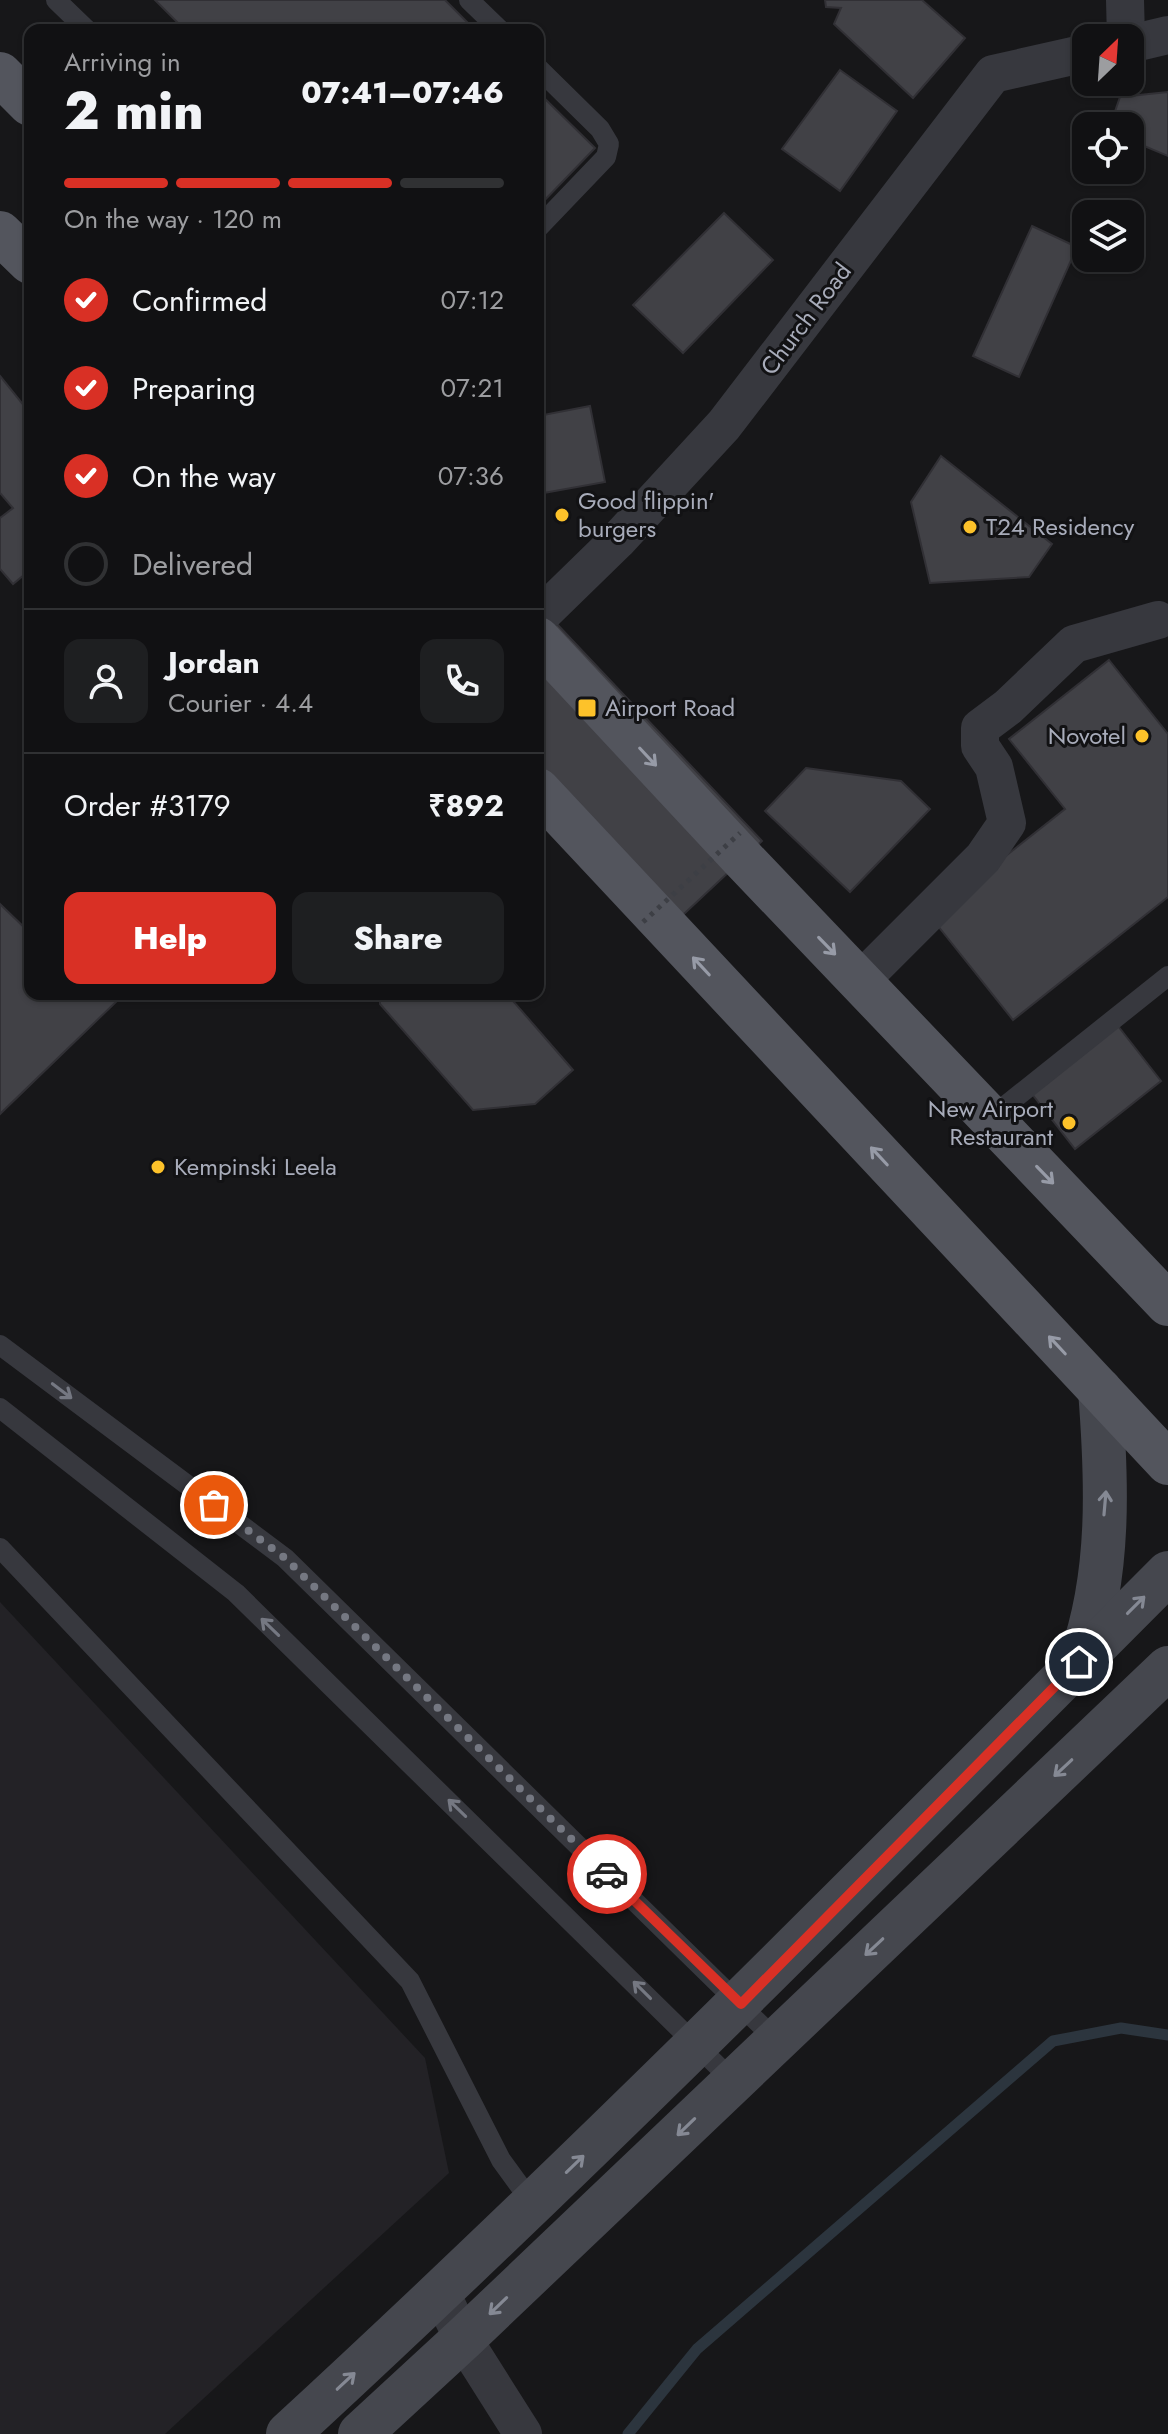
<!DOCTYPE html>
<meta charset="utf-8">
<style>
body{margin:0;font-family:Jost,sans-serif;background:#1e1f21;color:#f1f3f6;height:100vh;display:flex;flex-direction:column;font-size:30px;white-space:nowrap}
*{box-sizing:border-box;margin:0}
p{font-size:26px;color:#9c9da0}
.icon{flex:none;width:44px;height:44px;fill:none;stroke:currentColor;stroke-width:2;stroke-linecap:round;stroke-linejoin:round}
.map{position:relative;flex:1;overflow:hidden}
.panel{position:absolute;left:24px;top:24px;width:520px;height:976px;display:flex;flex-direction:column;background:#111113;border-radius:16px;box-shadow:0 2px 6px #0004,0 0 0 2px #303133}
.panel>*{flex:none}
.needle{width:52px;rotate:25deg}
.fabs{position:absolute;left:1072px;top:24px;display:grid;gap:16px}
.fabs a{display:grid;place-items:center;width:72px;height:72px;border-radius:16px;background:#111113;box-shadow:0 2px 6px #0004,0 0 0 2px #303133;font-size:40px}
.pin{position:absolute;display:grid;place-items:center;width:68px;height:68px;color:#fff;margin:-34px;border:4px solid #fff;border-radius:50%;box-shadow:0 2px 8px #0007}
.courier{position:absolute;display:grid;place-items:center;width:80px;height:80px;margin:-40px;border:6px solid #d93025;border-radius:50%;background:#fff;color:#222;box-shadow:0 2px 10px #0007}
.head em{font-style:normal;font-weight:800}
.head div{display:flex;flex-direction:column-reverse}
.head{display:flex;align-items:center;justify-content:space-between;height:136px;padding:0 40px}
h1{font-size:52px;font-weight:800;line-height:60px}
.bar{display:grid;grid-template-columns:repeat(4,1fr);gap:12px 8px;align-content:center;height:96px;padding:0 40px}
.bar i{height:10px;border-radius:6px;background:#303133}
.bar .on{background:#d93025}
.bar p{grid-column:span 4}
.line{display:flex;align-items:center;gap:20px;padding:0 40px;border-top:2px solid #303133}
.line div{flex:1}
.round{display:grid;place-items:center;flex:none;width:84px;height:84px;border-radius:16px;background:#1e1f21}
ol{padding:0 40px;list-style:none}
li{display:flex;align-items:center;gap:24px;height:88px}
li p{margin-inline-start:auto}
li .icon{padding:8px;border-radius:50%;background:#d93025;color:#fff;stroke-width:4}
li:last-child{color:#9c9da0}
li i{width:44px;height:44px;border:4px solid #303133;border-radius:50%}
.cta{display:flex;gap:16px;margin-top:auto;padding:16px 40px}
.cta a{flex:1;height:92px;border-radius:16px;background:#d93025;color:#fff;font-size:32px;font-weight:800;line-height:92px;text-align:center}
.cta a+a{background:#1e1f21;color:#f1f3f6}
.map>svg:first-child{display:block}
.built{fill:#232226}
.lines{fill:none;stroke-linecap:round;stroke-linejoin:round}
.stream{stroke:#2c353e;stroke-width:11}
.building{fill:#414146;stroke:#313035;stroke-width:2}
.lane{stroke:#37383e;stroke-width:20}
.street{stroke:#37383e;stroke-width:38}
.secondary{stroke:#45474e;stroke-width:44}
.primary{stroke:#53555d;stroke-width:44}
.path-bridge{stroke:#3d3f45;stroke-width:5;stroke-dasharray:4 6;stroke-linecap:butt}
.oneway{stroke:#979ba7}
.oneway2{stroke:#757882}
.oneway3{stroke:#858994}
.done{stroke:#757882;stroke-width:8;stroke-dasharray:0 14.4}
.route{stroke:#d93025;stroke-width:10}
.poi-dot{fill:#fdc22a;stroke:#121214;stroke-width:3}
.labels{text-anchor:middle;stroke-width:6;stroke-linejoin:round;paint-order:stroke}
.street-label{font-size:24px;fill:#a8acba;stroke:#121214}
.poi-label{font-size:24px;fill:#a8acba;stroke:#121214;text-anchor:start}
</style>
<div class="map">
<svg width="1168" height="2434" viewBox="0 0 1168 2434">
<rect width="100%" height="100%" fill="#171719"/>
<polygon class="built" points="0,1602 425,2058 449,2173 165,2434 0,2434"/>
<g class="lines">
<polyline class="stream" points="628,2434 697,2349 1053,2041 1121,2028 1168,2035"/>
</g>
<g class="building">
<polygon points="155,0 445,0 475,30 185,30"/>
<polygon points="825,0 922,0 965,38 913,98 834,24 841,8 826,7"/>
<polygon points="840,70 897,111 840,191 782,149"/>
<polygon points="538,92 595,148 538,207"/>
<polygon points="1168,92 1168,156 1130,140 1130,126 1110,126 1120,97"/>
<polygon points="724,213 773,260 683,353 633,305"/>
<polygon points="1032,226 1077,247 1019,377 973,356"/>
<polygon points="0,376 30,413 30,570 13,584 0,569 0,518 13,508 0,493"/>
<polygon points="590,406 605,482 538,494 538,416"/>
<polygon points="941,456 1052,544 1029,577 930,583 911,502"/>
<polygon points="538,604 762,841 656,940 538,812"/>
<polygon points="1109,660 1168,734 1168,897 1013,1020 930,916 1065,809 1009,739"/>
<polygon points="806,768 901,781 930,809 850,892 765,811"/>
<polygon points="0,904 30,933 30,994 226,994 223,998 120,998 0,1114"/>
<polygon points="380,994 507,994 573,1070 535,1104 473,1110 380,1004"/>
<polygon points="1118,1026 1161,1081 1075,1149 1032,1094"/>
</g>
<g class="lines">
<g class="lane">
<polyline points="56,0 87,30"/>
<polyline points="469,0 500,30"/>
<polyline points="538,68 600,129 609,144 606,157 538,228"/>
<polyline points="990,1118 1168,976"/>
<polyline points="0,1345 285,1558 776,2040"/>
<polyline points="0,1408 236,1593 734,2082"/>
<polyline points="0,1548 410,1981 501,2160 533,2204"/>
</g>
<g class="street">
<polyline points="1125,0 1126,38"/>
<polyline points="1130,44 1168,35"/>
<polyline points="538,618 617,541 724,425 993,74 1086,53"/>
<polyline points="860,981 983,858 1007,823 994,767 980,746 980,728 1008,707 1074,644 1158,620"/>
<polyline points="441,2293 463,2339 523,2434"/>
</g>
<g class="secondary">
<path d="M1080 1660C1111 1575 1107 1479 1100 1390"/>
<path d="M288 2434C590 2156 878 1864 1168 1573"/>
<polyline points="360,2434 463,2339 1168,1668"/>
</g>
<g class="primary">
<polyline points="0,74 30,104"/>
<polyline points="0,233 30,262"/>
<polyline points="538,639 742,858 1168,1304"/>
<polyline points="538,790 1168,1463"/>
</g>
<polyline class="path-bridge" points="643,922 740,833"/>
</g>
<defs><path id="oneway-shaft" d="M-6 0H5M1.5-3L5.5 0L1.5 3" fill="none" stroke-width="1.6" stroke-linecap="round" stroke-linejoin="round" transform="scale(2)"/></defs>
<g class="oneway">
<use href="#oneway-shaft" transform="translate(648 757) rotate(47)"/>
<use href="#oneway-shaft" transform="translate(827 946) rotate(46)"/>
<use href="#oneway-shaft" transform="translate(701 966) rotate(-133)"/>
<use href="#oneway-shaft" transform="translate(879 1156) rotate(-133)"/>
<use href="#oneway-shaft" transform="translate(1045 1175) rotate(46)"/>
<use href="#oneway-shaft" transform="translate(1057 1345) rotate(-133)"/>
</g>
<g class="oneway2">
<use href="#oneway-shaft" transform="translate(62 1391) rotate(37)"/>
<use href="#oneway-shaft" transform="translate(270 1627) rotate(-136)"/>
<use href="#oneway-shaft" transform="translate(457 1808) rotate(-136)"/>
<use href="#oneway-shaft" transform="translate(642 1990) rotate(-135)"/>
</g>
<g class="oneway3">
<use href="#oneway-shaft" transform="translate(1105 1503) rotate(-85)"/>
<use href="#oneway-shaft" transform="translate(1136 1605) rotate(-45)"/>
<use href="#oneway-shaft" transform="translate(1063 1768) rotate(137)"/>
<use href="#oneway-shaft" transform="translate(874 1947) rotate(137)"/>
<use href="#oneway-shaft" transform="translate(686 2127) rotate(136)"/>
<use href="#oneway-shaft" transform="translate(575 2164) rotate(-44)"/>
<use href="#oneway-shaft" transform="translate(498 2306) rotate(136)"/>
<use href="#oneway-shaft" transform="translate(346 2381) rotate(-43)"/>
</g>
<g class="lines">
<polyline class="done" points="214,1505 285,1558 607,1874"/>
<polyline class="route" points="607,1874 741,2004 1079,1662"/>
</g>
<g class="poi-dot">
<circle cx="562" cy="515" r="8"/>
<circle cx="970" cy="527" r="8"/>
<rect x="577" y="698" width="20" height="20" rx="4"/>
<circle cx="1142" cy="736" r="8"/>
<circle cx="1069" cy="1123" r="8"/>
<circle cx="158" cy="1167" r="8"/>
</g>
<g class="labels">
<g class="street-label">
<text transform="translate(806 319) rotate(-53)" y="8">Church Road</text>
</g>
<g class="poi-label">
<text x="578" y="509">Good flippin'<tspan x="578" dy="28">burgers</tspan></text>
<text x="986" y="535">T24 Residency</text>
<text x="605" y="716">Airport Road</text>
<text x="1126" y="744" text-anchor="end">Novotel</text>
<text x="1053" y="1117" text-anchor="end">New Airport<tspan x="1053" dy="28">Restaurant</tspan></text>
<text x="174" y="1175">Kempinski Leela</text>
</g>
</g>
</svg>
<div class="fabs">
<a><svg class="needle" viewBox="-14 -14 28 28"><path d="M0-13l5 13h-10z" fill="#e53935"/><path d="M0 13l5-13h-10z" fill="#9c9da0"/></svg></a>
<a><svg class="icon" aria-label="locate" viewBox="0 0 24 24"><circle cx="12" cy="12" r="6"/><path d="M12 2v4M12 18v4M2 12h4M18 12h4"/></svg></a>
<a><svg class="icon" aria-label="layers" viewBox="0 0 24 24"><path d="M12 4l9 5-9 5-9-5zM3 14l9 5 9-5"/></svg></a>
</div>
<div class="pin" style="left:214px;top:1505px;background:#ea580c"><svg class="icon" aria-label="bag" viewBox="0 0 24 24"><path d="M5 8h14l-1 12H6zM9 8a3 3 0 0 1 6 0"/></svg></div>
<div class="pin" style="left:1079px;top:1662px;background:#1f2937"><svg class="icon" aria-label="home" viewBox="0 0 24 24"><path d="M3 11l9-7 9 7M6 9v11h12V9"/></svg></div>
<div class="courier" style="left:607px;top:1874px"><svg class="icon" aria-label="car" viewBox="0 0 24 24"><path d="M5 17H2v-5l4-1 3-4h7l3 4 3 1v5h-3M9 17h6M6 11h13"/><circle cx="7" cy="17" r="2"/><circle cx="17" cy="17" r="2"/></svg></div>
<section class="panel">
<div class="head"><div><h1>2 min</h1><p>Arriving in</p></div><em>07:41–07:46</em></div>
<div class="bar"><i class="on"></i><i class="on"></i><i class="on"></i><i></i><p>On the way · 120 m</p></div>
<ol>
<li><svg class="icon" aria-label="check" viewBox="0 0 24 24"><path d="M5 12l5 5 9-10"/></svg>Confirmed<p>07:12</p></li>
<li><svg class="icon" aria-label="check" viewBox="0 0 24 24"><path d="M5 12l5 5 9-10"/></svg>Preparing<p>07:21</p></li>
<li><svg class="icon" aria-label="check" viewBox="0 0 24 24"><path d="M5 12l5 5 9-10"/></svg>On the way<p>07:36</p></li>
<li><i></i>Delivered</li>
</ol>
<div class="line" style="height:144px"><a class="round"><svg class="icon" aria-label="person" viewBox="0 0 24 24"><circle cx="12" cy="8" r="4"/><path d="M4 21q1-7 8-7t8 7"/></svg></a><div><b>Jordan</b><p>Courier · 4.4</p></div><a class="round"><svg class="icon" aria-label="phone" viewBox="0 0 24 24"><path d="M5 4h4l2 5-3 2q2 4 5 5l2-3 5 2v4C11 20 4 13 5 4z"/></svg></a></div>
<div class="line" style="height:104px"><div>Order #3179</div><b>₹892</b></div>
<div class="cta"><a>Help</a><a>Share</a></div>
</section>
</div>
